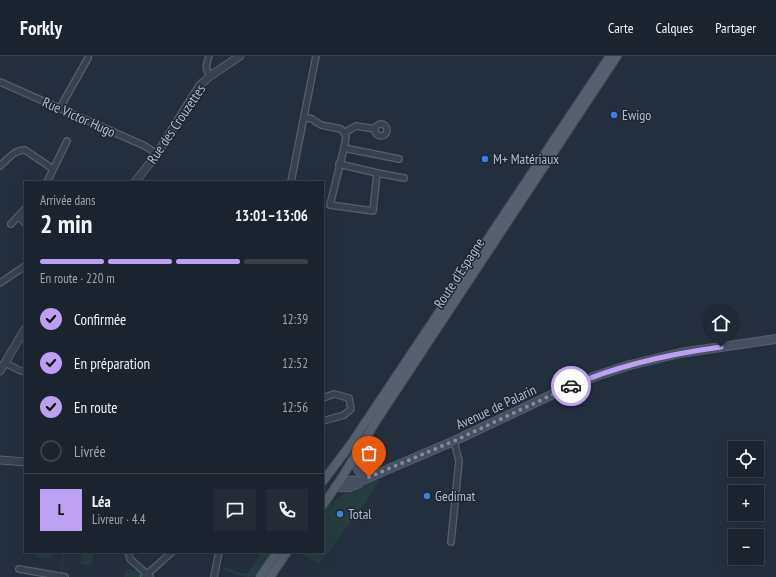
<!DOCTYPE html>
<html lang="fr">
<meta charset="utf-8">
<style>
body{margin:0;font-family:"PT Sans Narrow",sans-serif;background:#242b36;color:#f1f3f6;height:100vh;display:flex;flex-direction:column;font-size:15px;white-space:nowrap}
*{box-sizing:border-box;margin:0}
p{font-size:13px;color:#a0a4aa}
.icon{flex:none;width:22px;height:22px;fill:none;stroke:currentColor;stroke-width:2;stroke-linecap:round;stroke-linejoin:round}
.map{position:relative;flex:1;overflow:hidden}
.sheet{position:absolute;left:24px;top:125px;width:300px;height:372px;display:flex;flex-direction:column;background:#1b232e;border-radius:0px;box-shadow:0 4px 16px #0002,0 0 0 1px #39404a}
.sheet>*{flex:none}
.fabs{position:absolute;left:728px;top:385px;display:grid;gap:8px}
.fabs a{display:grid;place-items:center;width:36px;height:36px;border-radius:0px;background:#1b232e;box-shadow:0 4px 16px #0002,0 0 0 1px #39404a;font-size:20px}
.pin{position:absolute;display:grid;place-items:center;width:34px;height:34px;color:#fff;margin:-41px -17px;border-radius:50% 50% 50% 0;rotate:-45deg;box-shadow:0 0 4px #0007}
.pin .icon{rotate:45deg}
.courier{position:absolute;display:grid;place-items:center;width:40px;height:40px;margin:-20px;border:3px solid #bca0f2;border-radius:50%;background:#fff;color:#222;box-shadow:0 1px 5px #0007}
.headline em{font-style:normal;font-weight:600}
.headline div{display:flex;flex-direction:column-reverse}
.headline{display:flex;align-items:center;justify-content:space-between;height:68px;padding:0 16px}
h1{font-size:26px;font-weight:600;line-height:30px}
.bar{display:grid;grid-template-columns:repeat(4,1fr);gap:6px 4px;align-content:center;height:48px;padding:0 16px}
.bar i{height:5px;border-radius:3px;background:#39404a}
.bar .current{background:#bca0f2}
.bar p{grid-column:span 4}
.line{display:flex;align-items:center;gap:10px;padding:0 16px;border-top:1px solid #39404a}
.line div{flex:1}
.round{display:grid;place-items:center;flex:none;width:42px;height:42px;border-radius:0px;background:#242b36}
ol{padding:0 16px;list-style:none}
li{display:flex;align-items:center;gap:12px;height:44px}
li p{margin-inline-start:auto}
li .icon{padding:4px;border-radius:50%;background:#bca0f2;color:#111;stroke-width:4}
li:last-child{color:#a0a4aa}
li i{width:22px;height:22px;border:2px solid #39404a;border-radius:50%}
header{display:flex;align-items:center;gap:24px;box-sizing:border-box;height:56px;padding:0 20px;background:#1b232e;border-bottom:1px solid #39404a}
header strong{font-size:19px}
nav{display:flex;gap:22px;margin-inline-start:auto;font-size:14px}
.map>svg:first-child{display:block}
.green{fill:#263c3f}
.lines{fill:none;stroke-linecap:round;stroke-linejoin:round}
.minor-casing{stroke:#565f6c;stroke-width:8}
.tertiary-casing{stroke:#565f6c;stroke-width:9}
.secondary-casing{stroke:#565f6c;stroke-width:10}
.primary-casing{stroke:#414a57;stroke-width:10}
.minor{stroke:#38414e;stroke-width:5.5}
.tertiary{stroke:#38414e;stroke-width:7}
.secondary{stroke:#465061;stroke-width:8}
.primary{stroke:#56606e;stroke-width:8}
.done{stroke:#828b98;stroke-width:4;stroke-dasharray:0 7.2}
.route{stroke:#bca0f2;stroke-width:5}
.shop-dot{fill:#3f7fe0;stroke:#1d2633;stroke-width:1.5}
.labels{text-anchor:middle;stroke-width:3;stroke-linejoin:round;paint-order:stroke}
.poi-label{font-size:14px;fill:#b4bcc9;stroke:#1d2633;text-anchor:start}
.street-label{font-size:14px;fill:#b4bcc9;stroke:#1d2633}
</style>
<header>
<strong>Forkly</strong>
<nav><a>Carte</a><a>Calques</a><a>Partager</a></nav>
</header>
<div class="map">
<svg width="776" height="521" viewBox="0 0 776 521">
<rect width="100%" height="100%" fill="#242f3e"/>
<g class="green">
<path d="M375 423 379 425 365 447 319 508 299 496H323V456C336 440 355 429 375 423Z"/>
<polygon points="37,496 65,496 62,516 60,515 63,499 52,497 51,503 38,501 38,500 36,499"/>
<polygon points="82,496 94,496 91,510 80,508"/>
<polygon points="262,496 273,496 254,521 248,521 223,514 224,511 243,518 248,517"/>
<polygon points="126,513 136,514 136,513 142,519 140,521 124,521"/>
</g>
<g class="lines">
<defs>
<g id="minor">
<path d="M209 0C206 9 205 12 210 20"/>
<polyline points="0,26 145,90 157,98"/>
<polyline points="60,52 88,2"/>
<polyline points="304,61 312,63 321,69 341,73 345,78 346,81 344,92 330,149 373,155 377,117 339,108"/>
<circle cx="381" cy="74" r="6"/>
<polyline points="344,77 356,70 375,73"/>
<polyline points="344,92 399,103"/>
<path d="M0 110C7 104 15 93 25 94L53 113"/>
<polyline points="377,117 404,122"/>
<polyline points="47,126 67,85"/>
<polyline points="291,126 316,0"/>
<polyline points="19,161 25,167"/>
<polyline points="11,168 25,153"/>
<polyline points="0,227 25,210"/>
<polyline points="5,307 19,314 25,316"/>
<polyline points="323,342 334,338 349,342 351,353 344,359 323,365"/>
<polyline points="451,486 459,405 454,385"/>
<polyline points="128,496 130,503 150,521"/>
<polyline points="19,513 65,521"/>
<polyline points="144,521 172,496"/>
<polyline points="214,521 219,496"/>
</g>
<g id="tertiary">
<polyline points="135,126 157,98 200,29 210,20 240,0"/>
<polyline points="0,315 25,273"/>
<polyline points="0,404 25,406"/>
</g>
<g id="secondary">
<path d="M357 397C353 408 358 418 369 421"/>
<polyline points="341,423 350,425 363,424 454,385 568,331 596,320 630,309 680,297 776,283"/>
<polyline points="335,431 349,431 359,427"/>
</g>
<g id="primary">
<polyline points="323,425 351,388 610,0"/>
<polyline points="323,449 341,423 378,362 617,0"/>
<polyline points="260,521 277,496"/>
<polyline points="270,521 287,496"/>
</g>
</defs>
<use href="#minor" class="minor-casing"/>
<use href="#tertiary" class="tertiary-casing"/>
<use href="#secondary" class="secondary-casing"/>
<use href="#primary" class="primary-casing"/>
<use href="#minor" class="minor"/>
<use href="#tertiary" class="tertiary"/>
<use href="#secondary" class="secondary"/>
<use href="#primary" class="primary"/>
</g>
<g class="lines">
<polyline class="done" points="369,421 454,385 571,330"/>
<path class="route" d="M571 330C618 309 670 298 721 291"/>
</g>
<g class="shop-dot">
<circle cx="614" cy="59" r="4"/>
<circle cx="485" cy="103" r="4"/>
<circle cx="427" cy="440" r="4"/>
<circle cx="340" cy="458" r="4"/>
</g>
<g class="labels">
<g class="poi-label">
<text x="622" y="64">Ewigo</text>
<text x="493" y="108">M+ Matériaux</text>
<text x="435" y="445">Gedimat</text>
<text x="348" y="463">Total</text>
</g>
<g class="street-label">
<text transform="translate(79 61) rotate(24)" y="5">Rue Victor Hugo</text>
<text transform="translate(176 68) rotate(-56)" y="5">Rue des Crouzettes</text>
<text transform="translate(459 217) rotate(-57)" y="5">Route d'Espagne</text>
<text transform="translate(496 351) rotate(-25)" y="5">Avenue de Palarin</text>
</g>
</g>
</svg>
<div class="fabs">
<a><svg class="icon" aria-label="locate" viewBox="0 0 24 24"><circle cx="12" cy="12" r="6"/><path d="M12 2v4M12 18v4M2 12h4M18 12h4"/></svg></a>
<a>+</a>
<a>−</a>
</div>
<div class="pin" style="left:369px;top:421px;background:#ea580c"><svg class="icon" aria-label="bag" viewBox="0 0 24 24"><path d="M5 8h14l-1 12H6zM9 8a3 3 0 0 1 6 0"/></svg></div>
<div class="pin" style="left:721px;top:291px;background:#1f2937"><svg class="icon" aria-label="home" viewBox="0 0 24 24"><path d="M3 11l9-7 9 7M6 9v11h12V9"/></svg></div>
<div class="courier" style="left:571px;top:330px"><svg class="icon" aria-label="car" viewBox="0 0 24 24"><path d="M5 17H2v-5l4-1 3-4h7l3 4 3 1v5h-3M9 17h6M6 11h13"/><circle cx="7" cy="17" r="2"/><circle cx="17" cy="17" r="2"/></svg></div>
<section class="sheet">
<div class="headline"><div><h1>2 min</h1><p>Arrivée dans</p></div><em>13:01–13:06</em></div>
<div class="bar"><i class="current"></i><i class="current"></i><i class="current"></i><i></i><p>En route · 220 m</p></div>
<ol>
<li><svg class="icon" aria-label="check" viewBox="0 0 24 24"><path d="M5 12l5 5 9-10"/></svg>Confirmée<p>12:39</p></li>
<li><svg class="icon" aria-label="check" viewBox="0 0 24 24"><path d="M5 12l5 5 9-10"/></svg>En préparation<p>12:52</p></li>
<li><svg class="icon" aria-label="check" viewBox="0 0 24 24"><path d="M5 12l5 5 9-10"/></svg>En route<p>12:56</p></li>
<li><i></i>Livrée</li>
</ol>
<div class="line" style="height:72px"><b class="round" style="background:#bca0f2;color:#111">L</b><div><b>Léa</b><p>Livreur · 4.4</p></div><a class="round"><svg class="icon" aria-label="chat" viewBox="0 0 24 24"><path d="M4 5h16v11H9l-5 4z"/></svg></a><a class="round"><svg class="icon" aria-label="phone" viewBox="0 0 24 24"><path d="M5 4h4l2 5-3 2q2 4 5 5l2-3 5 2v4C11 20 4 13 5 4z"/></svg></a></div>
</section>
</div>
